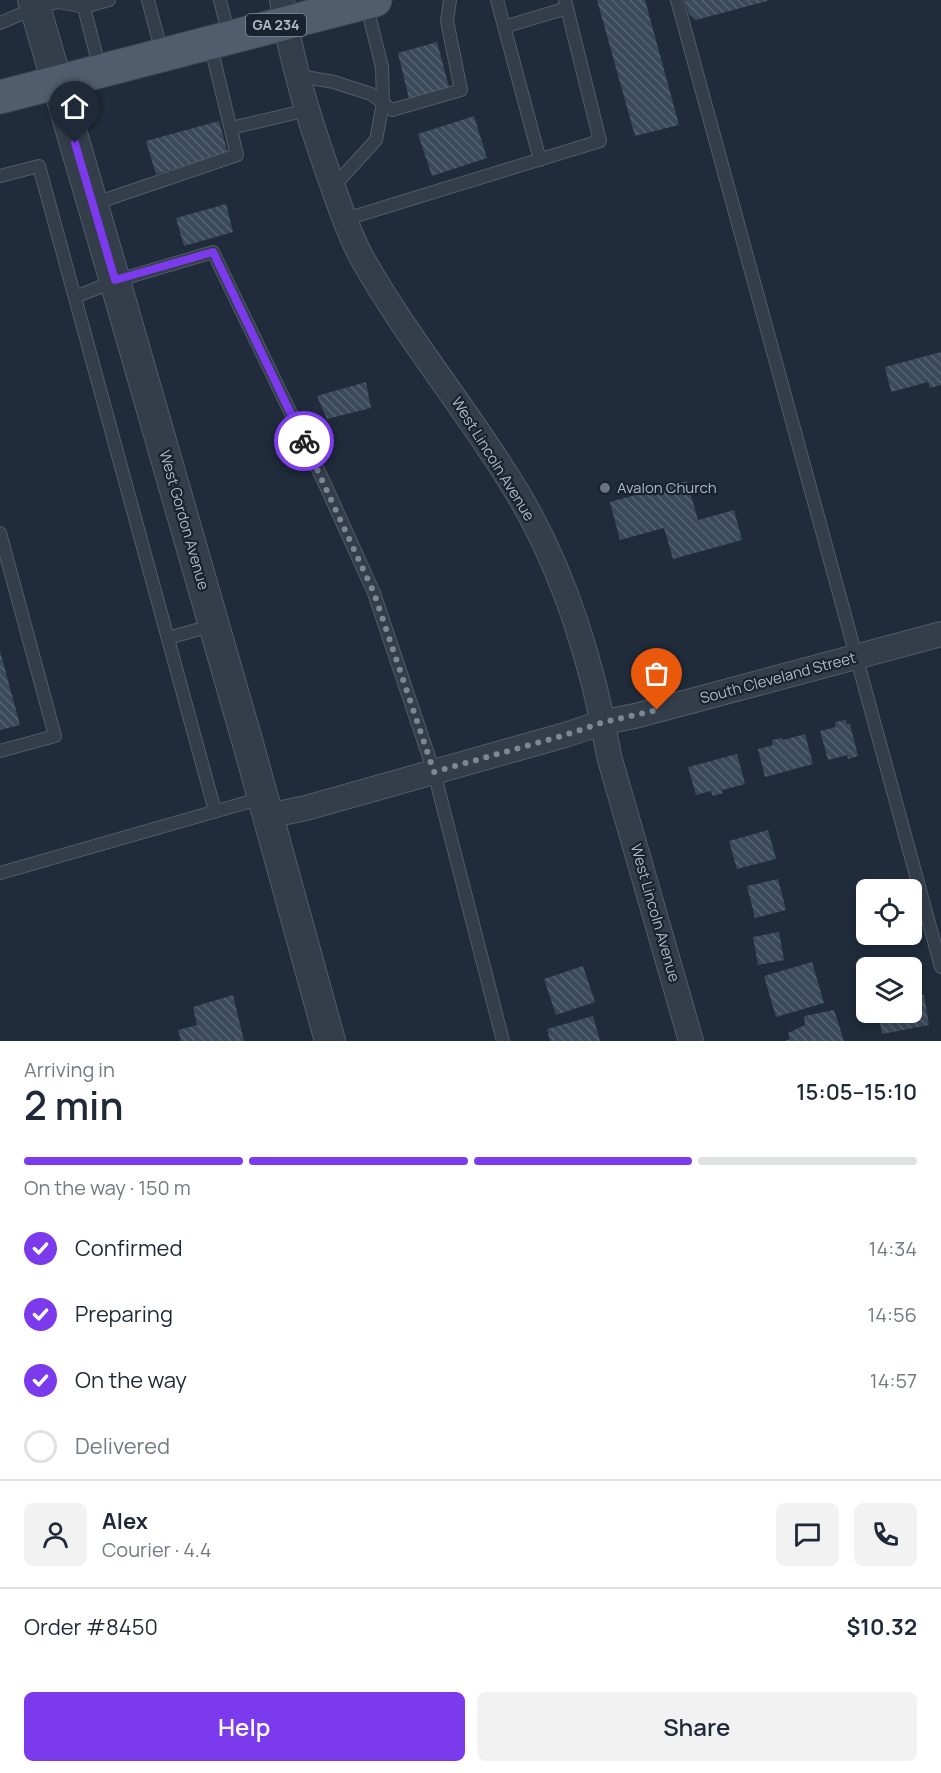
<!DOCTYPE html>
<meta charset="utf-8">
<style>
body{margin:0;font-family:Manrope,sans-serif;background:#f2f2f3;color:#1f2937;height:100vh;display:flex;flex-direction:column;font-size:22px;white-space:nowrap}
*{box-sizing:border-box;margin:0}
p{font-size:20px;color:#747a83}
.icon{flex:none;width:33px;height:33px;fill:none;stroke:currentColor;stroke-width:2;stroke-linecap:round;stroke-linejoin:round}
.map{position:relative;height:1041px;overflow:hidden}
.panel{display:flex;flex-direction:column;background:#fff;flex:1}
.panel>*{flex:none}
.tools{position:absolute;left:856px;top:879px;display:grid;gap:12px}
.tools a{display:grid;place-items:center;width:66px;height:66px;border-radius:9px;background:#fff;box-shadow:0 3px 9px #0003;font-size:30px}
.pin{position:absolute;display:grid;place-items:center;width:51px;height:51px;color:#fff;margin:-62px -26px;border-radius:50% 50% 50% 0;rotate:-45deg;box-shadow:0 0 6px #0007}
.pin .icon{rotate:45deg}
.courier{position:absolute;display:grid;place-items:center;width:60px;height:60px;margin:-30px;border:4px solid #7c3aed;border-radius:50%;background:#fff;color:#222;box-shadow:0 2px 8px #0007}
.overview em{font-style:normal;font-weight:600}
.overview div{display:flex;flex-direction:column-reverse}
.overview{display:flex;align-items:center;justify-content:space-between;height:102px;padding:0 24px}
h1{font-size:39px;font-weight:600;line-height:45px}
.bar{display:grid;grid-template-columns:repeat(4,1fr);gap:9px 6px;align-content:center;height:72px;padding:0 24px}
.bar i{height:8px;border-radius:4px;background:#e0e1e3}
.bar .selected{background:#7c3aed}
.bar p{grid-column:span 4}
.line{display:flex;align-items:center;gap:15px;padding:0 24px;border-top:2px solid #e0e1e3}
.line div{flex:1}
.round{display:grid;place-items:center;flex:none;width:63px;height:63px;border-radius:9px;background:#f2f2f3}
ol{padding:0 24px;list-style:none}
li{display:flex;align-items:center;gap:18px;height:66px}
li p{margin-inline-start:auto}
li .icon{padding:6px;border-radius:50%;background:#7c3aed;color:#fff;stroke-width:4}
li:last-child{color:#747a83}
li i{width:33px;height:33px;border:3px solid #e0e1e3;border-radius:50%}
.button{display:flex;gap:12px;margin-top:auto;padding:12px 24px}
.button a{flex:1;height:69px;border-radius:9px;background:#7c3aed;color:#fff;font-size:24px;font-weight:600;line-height:69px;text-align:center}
.button a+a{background:#f2f2f3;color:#1f2937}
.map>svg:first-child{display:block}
.building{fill:url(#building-back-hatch)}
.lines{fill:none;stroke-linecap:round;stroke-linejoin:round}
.service-casing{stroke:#515b69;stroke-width:14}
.minor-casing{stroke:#515b69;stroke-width:26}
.tertiary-casing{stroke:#515b69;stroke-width:32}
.primary-casing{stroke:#3d4754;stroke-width:35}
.service{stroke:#343e4b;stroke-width:12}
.minor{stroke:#343e4b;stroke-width:24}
.tertiary{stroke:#343e4b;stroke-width:30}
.primary{stroke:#515d6c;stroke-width:33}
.done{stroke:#7c8796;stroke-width:6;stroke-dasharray:0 10.8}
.route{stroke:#7c3aed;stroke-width:8}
.worship-dot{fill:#6b7280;stroke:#192330;stroke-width:2}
.labels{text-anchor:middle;stroke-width:4.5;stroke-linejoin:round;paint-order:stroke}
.shield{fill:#192330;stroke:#818b9a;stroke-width:1.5}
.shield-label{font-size:14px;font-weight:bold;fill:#aeb8c7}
.street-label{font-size:15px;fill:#aeb8c7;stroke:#192330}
.poi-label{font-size:15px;fill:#aeb8c7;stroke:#192330;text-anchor:start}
</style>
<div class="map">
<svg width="941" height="1041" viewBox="0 0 941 1041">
<defs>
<pattern id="building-back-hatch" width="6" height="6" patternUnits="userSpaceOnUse" patternTransform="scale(1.5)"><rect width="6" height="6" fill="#3b4a5b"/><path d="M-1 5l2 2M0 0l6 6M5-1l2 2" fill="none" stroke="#556271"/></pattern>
</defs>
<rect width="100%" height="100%" fill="#202c3b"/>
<g class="building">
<polygon points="597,0 645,0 679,125 635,136"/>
<polygon points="685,0 767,0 767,1 696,20 689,14"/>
<polygon points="437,42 449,87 409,99 398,53"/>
<polygon points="474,116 487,158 432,176 418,134"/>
<polygon points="219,121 228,154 156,174 146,141"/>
<polygon points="226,204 233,232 184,246 176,218"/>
<polygon points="941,352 941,385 930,388 928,382 891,392 885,367"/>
<polygon points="366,382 371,408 327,419 317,396"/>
<polygon points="687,481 698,520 734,510 742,540 673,559 664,528 620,540 610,502"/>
<polygon points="0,651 20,725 0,730"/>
<polygon points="846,720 847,724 850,724 858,756 848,759 847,755 828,760 820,731 836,727 835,722"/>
<polygon points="805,734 813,764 765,777 758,749 773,745 772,740 782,738 783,740"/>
<polygon points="737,754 745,784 722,790 723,793 713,796 711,791 696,795 688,767"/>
<polygon points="768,830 776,859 737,869 729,841"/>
<polygon points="778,879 786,910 755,918 747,886"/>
<polygon points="779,932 784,960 758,965 753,937"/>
<polygon points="812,962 824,1003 776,1017 764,976"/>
<polygon points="583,966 595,1002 556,1015 544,979"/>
<polygon points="233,995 244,1041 181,1041 178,1030 197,1025 193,1007"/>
<polygon points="924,995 929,1025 882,1034 878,1012 912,1012 912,998"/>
<polygon points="834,1010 844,1041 785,1041 790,1039 788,1033 805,1025 804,1016"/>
<polygon points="593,1016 600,1041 550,1041 547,1029"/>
</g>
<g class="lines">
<defs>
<g id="service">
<polyline points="82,0 100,69"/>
<polyline points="148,0 162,53"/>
<polyline points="220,0 229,36"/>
<polyline points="497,0 540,160"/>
<polyline points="677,0 941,967"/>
<polyline points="0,23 35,8 58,2 84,7 109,0"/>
<polyline points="504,27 567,8"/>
<polyline points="299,76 334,82 371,94 392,110 461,90 447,21 450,0"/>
<polyline points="231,128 308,110"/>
<polyline points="0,176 39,166 215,811"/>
<polyline points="333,187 376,140 383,103 382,67 366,3"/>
<polyline points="93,204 237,155 210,43"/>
<polyline points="346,219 600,141 565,0"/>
<polyline points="75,297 115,281 213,252 324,482 374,593 434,772 503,1041"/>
<polyline points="0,533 55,736 0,751"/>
<polyline points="168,638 214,625"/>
<polyline points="0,873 262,798"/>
</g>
<g id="minor">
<path d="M282 0C290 58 308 115 327 170 337 198 348 233 362 258 408 340 469 412 517 492 564 570 594 667 609 756L691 1041"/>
<polyline points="267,816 306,808 565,735 604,722 635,716 941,634"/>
</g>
<polyline id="tertiary" points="33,0 115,281 247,740 330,1041"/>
<polyline id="primary" points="0,97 375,0"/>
</defs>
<use href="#service" class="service-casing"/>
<use href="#minor" class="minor-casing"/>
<use href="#tertiary" class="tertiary-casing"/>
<use href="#primary" class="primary-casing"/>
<use href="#service" class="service"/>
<use href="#minor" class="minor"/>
<use href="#tertiary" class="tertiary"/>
<use href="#primary" class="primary"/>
</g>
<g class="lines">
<polyline class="done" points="304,441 374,593 434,772 565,735 604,722 657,710"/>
<polyline class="route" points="75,143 115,280 213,252 304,441"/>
</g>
<circle class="worship-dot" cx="605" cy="488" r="6"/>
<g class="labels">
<rect class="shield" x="246" y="14" width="60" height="22" rx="4.5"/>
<g class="shield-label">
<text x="276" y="30">GA 234</text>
</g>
<g class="street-label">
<text transform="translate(493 459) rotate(58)" y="5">West Lincoln Avenue</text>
<text transform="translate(184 520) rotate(74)" y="5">West Gordon Avenue</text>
<text transform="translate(778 678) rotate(-15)" y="5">South Cleveland Street</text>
<text transform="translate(655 913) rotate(74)" y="5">West Lincoln Avenue</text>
</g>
<g class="poi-label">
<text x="617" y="493">Avalon Church</text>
</g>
</g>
</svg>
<div class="tools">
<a><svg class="icon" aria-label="locate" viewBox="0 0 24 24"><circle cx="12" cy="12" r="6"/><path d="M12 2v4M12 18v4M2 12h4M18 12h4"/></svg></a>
<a><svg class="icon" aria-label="layers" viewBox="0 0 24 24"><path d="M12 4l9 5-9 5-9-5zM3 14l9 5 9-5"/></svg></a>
</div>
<div class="pin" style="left:657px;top:710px;background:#ea580c"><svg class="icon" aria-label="bag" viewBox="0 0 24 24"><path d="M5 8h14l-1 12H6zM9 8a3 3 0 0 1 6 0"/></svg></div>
<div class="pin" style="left:75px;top:143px;background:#1f2937"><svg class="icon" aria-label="home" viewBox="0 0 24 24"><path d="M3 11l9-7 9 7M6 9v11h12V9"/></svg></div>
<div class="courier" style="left:304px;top:441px"><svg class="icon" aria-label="bike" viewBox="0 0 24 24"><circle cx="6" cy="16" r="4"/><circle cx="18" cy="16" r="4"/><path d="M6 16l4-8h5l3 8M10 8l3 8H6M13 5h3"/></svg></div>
</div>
<section class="panel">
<div class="overview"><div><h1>2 min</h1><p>Arriving in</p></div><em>15:05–15:10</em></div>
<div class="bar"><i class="selected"></i><i class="selected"></i><i class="selected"></i><i></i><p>On the way · 150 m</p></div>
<ol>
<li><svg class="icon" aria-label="check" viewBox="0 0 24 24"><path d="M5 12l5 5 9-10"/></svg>Confirmed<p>14:34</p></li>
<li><svg class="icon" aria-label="check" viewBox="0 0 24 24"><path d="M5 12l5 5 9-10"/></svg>Preparing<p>14:56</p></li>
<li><svg class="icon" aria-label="check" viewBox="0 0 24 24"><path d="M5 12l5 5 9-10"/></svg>On the way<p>14:57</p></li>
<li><i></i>Delivered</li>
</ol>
<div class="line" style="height:108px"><a class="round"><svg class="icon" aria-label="person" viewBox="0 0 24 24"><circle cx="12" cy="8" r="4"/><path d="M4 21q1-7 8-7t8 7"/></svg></a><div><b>Alex</b><p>Courier · 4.4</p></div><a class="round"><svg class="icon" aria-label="chat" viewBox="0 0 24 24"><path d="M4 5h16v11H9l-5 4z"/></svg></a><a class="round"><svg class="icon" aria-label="phone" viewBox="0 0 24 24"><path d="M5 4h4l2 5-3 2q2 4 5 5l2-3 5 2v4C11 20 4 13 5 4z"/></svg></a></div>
<div class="line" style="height:78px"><div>Order #8450</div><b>$10.32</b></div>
<div class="button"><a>Help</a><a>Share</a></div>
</section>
